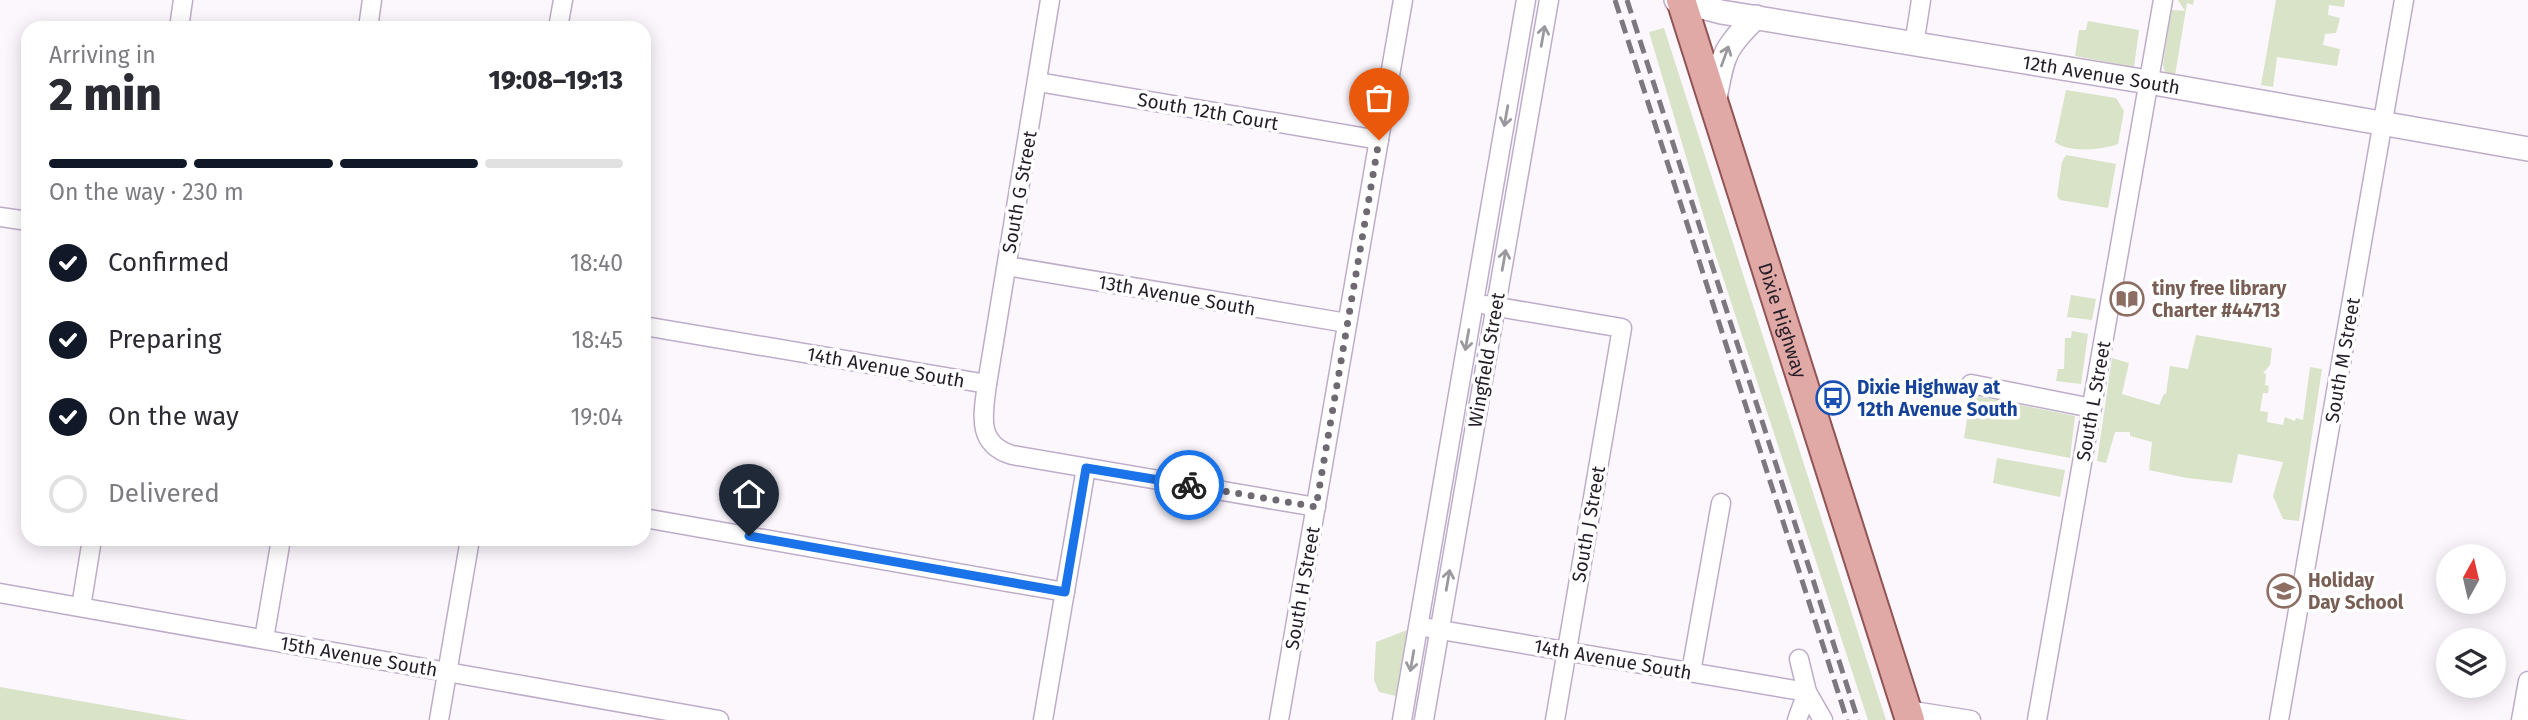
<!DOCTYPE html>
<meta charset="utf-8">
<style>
body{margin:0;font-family:"Fira Sans",sans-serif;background:#f7f7f7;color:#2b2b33;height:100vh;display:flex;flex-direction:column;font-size:26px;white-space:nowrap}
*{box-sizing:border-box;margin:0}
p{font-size:23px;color:#7c7c81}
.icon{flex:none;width:38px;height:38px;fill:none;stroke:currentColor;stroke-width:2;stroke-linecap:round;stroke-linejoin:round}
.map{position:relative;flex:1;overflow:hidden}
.drawer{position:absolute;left:21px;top:21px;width:630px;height:525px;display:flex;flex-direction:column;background:#fff;border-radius:21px;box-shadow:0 4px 18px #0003}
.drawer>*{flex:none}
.needle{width:46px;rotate:8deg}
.tools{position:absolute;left:2436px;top:544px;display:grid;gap:14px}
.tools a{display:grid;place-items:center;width:70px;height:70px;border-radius:50%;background:#fff;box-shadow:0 4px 18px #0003;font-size:35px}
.pin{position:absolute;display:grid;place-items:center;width:60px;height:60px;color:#fff;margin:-72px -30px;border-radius:50% 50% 50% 0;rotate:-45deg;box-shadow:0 0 7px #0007}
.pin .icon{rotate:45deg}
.courier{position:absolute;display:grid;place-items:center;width:70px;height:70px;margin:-35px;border:5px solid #1a73e8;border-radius:50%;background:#fff;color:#222;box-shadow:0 2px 9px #0007}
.overview em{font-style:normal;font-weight:800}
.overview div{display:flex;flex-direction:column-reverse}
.overview{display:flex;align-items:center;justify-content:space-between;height:119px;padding:0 28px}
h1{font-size:46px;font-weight:800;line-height:52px}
.bar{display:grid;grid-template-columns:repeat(4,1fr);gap:10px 7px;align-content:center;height:84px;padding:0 28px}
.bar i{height:9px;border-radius:5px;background:#e1e1e2}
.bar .current{background:#111827}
.bar p{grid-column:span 4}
ol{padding:0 28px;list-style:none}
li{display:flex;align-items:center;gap:21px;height:77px}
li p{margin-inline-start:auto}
li .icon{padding:7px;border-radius:50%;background:#111827;color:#fff;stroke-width:4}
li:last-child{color:#7c7c81}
li i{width:38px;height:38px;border:4px solid #e1e1e2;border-radius:50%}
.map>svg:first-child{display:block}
.green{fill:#d8e3c7}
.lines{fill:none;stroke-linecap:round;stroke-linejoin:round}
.minor-casing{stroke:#beadc9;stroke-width:21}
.tertiary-casing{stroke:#beadc9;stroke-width:26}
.primary-casing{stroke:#925353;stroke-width:32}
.minor{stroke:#fff;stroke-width:18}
.tertiary{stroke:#fff;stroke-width:23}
.primary{stroke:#e1a9a6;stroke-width:28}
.rail{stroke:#7d7880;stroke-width:5;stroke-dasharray:14 7;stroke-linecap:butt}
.oneway{stroke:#9c999e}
.done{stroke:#6f6972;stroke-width:7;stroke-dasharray:0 12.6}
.route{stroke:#1a73e8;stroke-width:9}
.labels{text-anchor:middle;stroke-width:7;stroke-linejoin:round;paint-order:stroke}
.street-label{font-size:19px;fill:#231d27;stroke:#fff}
.education-label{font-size:19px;font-weight:bold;fill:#785e54;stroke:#fff;text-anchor:start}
.transit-label{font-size:19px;font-weight:bold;fill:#164399;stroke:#fff;text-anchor:start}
</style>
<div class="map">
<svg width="2528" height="720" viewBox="0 0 2528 720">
<rect width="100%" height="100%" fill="#fbf7fd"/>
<g class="green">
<polygon points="2178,0 2194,0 2193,5 2187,3 2175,75 2165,73 2163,65 2171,10 2185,11"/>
<polygon points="2276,0 2345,0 2344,7 2329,5 2328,15 2340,18 2336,33 2325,34 2323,45 2340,49 2337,66 2277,57 2273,87 2261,85"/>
<polygon points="2088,21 2139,30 2134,67 2075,56 2079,30 2086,30"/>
<polygon points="1664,28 1886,720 1868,720 1711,241 1649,32"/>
<path d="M2066 90 2116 98 2124 111 2118 144C2103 150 2068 153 2055 142Z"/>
<polygon points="2066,155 2116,164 2108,208 2060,200 2057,196 2062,162"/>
<polygon points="2071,295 2096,299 2092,320 2067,317"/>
<polygon points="2072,331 2088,334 2081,384 2056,381 2058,369 2064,369 2065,338 2071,338"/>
<polygon points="2196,335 2272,348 2270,365 2263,373 2266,374 2265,385 2269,386 2268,393 2263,393 2260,411 2268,412 2267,422 2283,425 2285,417 2295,421 2296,418 2303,420 2310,367 2322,369 2299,521 2283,519 2273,496 2283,462 2238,454 2232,483 2187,478 2149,470 2152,442 2130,436 2130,432 2115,432 2106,463 2097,461 2112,358 2129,363 2122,394 2159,405 2164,394 2166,394 2170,366 2188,369"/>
<polygon points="1971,395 2075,416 2070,458 1964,438"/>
<polygon points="1997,458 2065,470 2060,497 1993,483"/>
<polygon points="1407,630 1396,696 1379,692 1374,680 1376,642"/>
<polygon points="0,687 188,720 0,720"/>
</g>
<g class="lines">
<defs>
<g id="minor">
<path d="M1050 0 987 384C983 415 976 444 1012 455L1316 507"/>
<polyline points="179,28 183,0"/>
<polyline points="368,28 372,0"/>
<polyline points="558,28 563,0"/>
<polyline points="1914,45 1921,0"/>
<polyline points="1038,82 1379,140"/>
<polyline points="0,217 28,221"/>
<polyline points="1007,266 1347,323"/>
<polyline points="1486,305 1622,328 1555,720"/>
<polyline points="644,326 987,384"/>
<polyline points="1971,384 2092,408"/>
<polyline points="644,518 1065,592"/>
<polyline points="0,593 719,720"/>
<polyline points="81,607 92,539"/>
<polyline points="1429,628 1807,692 1797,720"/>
<polyline points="264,639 281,539"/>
<polyline points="1799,659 1807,692 1823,720"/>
<polyline points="1691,672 1721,503"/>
<polyline points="1907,710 1971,720"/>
<polyline points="439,720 470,539"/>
<polyline points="1043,720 1086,468"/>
<polyline points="1279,720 1403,0"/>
<polyline points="1402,720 1526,0"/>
<polyline points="1424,720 1549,0"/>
<polyline points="2037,720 2163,0"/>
<polyline points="2279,720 2404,0"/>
<polyline points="2521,720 2528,681"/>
</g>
<g id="tertiary">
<path id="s1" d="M1676 0 1721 12 2148 82 2528 149"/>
<path d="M1714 104C1723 57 1721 51 1756 17"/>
</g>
<g id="primary">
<path id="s2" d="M1681 0 1910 720"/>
</g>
</defs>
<use href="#minor" class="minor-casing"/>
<use href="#tertiary" class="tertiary-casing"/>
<use href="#primary" class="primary-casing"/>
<use href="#minor" class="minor"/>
<use href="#tertiary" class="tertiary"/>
<use href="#primary" class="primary"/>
<g class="rail">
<polyline points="1615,0 1847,720"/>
<polyline points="1627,0 1858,720"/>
</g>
</g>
<defs><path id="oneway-shaft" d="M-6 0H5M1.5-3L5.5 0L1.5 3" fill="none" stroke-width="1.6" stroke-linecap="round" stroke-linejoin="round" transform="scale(1.75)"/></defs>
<g class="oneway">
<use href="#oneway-shaft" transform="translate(1543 36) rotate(-80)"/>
<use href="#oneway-shaft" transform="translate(1725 56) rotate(-70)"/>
<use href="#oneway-shaft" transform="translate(1506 116) rotate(100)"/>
<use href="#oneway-shaft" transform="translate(1504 260) rotate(-80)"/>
<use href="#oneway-shaft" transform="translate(1467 340) rotate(100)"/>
<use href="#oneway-shaft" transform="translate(1448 580) rotate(-80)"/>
<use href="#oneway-shaft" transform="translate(1412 661) rotate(100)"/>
</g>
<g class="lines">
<polyline class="done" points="1189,485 1316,507 1379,140"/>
<polyline class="route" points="749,536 1065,592 1086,468 1189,485"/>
</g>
<defs>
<symbol id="library-ring" viewBox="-11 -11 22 22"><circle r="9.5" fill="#fff" stroke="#8d6e63" stroke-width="1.5"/><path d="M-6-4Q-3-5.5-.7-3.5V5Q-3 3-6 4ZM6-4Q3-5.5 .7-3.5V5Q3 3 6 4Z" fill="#8d6e63"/></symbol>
<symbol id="bus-ring" viewBox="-11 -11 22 22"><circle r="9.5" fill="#fff" stroke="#1a4fb4" stroke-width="1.5"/><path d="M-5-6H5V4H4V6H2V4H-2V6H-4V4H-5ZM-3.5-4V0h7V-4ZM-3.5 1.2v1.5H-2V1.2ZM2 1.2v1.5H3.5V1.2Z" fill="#1a4fb4"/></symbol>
<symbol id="school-ring" viewBox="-11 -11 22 22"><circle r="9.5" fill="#fff" stroke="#8d6e63" stroke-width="1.5"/><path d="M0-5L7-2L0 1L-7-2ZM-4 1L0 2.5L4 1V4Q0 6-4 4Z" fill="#8d6e63"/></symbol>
</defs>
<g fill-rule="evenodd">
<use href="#library-ring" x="2108" y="280" width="38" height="38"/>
<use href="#bus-ring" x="1814" y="379" width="38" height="38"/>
<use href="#school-ring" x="2265" y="572" width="38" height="38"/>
</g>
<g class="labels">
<g class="street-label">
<text dy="7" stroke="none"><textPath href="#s1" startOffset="432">12th Avenue South</textPath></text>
<text transform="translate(1208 111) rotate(10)" y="7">South 12th Court</text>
<text transform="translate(1019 192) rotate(-80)" y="7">South G Street</text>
<text transform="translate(1177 295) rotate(10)" y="7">13th Avenue South</text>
<text dy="7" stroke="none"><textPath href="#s2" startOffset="336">Dixie Highway</textPath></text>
<text transform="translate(1486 360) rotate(-80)" y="7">Wingfield Street</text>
<text transform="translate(2342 360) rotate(-80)" y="7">South M Street</text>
<text transform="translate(886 367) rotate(10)" y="7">14th Avenue South</text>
<text transform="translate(2093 401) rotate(-80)" y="7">South L Street</text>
<text transform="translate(1588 524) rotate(-80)" y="7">South J Street</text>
<text transform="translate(1302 588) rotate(-80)" y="7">South H Street</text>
<text transform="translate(359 656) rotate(10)" y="7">15th Avenue South</text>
<text transform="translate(1613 659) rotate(10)" y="7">14th Avenue South</text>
</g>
<g class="education-label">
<text x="2152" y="295">tiny free library<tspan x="2152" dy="22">Charter #44713</tspan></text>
<text x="2308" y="587">Holiday<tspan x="2308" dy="22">Day School</tspan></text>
</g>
<g class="transit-label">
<text x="1857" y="394">Dixie Highway at<tspan x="1857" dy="22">12th Avenue South</tspan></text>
</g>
</g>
</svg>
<div class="tools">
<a><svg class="needle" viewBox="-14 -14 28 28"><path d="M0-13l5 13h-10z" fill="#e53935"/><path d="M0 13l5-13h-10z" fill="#7c7c81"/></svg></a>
<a><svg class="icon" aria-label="layers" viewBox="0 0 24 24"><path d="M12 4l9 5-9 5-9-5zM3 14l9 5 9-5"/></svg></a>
</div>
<div class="pin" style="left:1379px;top:140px;background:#ea580c"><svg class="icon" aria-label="bag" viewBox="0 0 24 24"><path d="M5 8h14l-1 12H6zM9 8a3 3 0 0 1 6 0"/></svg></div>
<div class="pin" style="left:749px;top:536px;background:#1f2937"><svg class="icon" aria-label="home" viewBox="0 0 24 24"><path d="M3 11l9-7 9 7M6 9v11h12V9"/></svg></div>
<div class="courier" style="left:1189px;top:485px"><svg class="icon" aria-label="bike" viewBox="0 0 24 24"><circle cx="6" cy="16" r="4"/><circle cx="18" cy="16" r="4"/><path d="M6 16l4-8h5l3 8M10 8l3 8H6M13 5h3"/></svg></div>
<section class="drawer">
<div class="overview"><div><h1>2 min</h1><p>Arriving in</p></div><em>19:08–19:13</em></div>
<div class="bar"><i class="current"></i><i class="current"></i><i class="current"></i><i></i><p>On the way · 230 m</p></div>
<ol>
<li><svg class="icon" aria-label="check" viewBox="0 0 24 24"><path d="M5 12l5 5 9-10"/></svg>Confirmed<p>18:40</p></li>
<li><svg class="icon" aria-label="check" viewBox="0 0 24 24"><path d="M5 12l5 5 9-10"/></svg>Preparing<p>18:45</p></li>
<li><svg class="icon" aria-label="check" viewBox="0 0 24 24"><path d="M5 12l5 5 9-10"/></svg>On the way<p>19:04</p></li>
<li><i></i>Delivered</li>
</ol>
</section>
</div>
